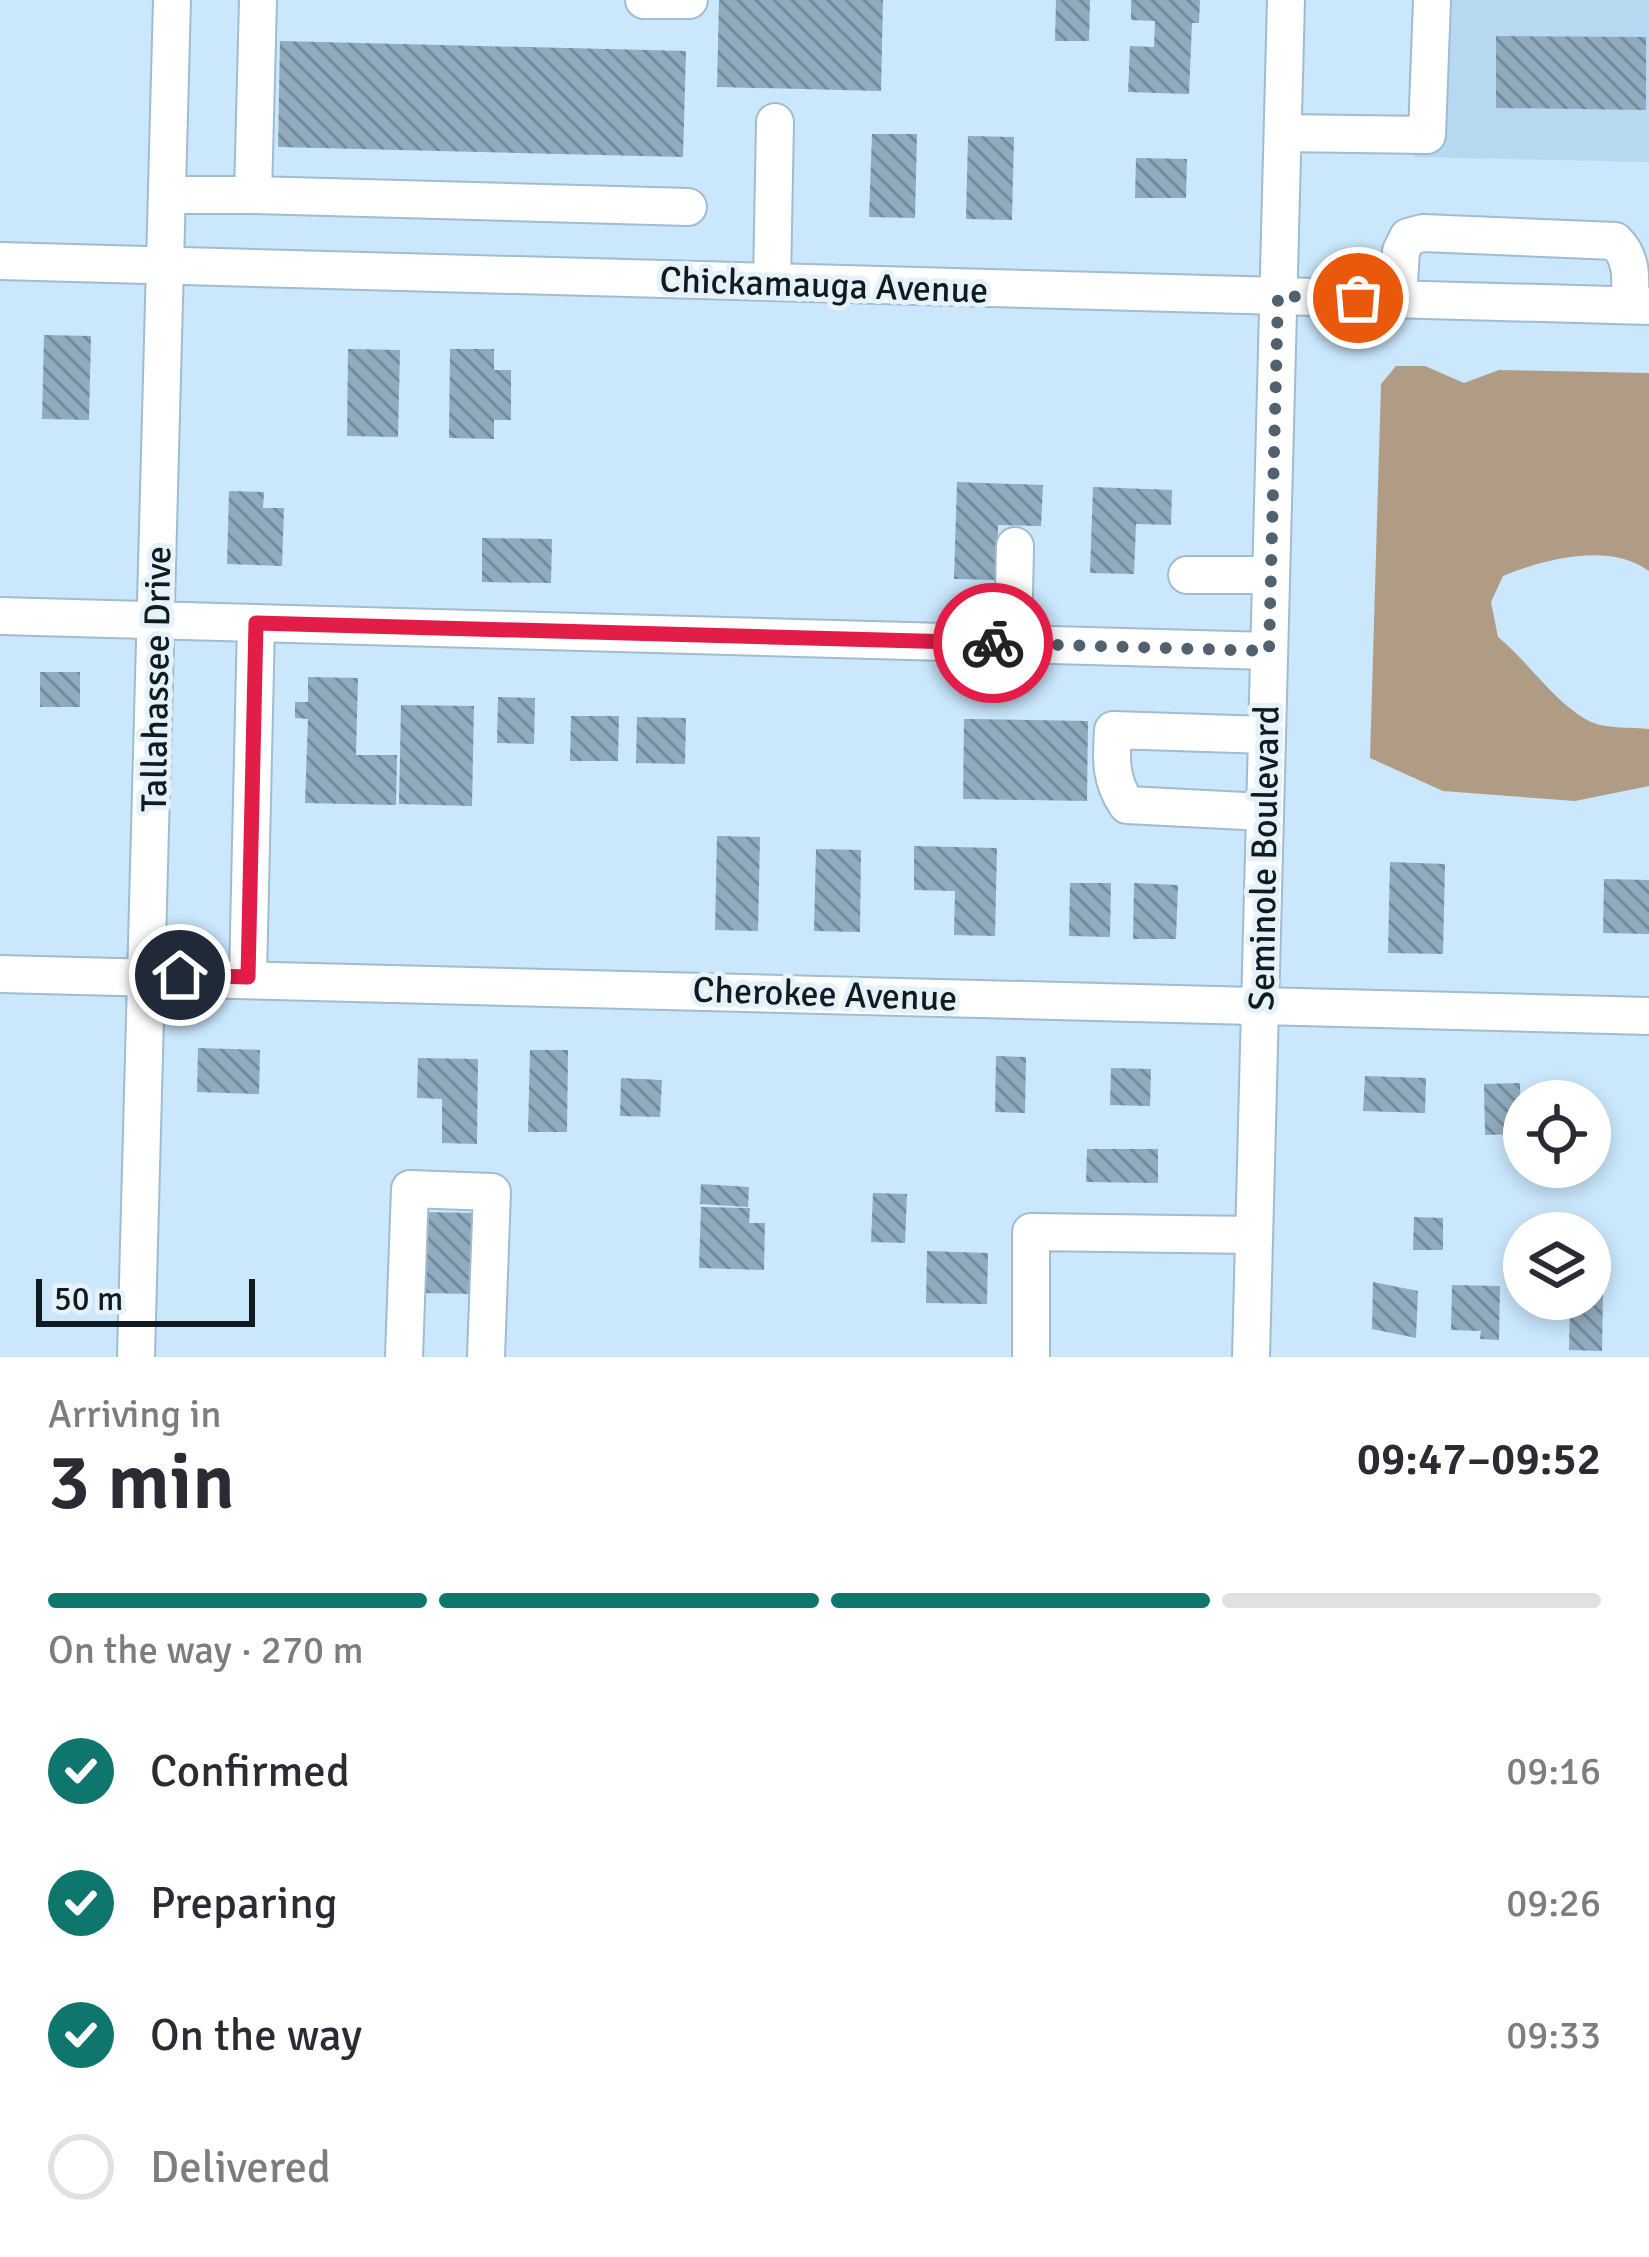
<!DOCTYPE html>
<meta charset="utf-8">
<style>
body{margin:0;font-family:Signika,sans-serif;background:#f7f7f7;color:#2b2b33;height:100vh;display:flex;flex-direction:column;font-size:45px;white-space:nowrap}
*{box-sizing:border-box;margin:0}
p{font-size:39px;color:#7c7c81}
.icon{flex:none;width:66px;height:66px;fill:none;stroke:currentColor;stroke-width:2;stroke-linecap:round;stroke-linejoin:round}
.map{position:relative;height:1357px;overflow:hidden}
.sheet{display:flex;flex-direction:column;background:#fff;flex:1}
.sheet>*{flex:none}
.controls{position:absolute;left:1503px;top:1080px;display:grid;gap:24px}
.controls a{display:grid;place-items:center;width:108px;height:108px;border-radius:50%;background:#fff;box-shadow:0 6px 18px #0003;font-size:60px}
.scale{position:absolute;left:36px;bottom:30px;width:219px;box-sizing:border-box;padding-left:12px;border:6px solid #101a21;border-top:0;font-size:33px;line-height:42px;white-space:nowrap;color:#101a21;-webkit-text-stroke:9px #e6f2fa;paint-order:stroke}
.pin{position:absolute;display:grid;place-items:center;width:102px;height:102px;color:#fff;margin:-51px;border:6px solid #fff;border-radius:50%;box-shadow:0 3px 12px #0007}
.courier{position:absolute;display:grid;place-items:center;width:120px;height:120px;margin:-60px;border:9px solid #e11d48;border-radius:50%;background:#fff;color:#222;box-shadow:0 3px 15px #0007}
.headline em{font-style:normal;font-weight:600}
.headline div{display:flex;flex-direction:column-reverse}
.headline{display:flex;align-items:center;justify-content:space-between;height:204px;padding:0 48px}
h1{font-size:78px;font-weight:600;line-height:90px}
.bar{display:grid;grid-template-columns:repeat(4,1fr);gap:18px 12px;align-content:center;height:144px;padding:0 48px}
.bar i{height:15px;border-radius:9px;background:#e1e1e2}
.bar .on{background:#0f766e}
.bar p{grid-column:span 4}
ol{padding:0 48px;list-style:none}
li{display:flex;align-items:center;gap:36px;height:132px}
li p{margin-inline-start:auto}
li .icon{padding:12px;border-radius:50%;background:#0f766e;color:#fff;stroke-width:4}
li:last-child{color:#7c7c81}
li i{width:66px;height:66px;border:6px solid #e1e1e2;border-radius:50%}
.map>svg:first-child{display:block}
.built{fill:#b6d9f1}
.water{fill:#b09c84}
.building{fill:url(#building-back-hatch)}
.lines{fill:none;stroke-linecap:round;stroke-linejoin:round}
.minor-casing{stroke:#a0bccf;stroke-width:40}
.minor{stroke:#fff;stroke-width:36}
.done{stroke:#51626e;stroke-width:12;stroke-dasharray:0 21.6}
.route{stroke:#e11d48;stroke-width:15}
.labels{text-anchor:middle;stroke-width:10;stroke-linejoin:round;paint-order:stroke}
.street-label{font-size:36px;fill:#101a21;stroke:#e6f2fa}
</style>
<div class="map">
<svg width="1649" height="1357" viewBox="0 0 1649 1357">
<defs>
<pattern id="building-back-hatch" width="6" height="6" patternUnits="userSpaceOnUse" patternTransform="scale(3)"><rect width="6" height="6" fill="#90abbe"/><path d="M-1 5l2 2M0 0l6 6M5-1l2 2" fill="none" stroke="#748a9a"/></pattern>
</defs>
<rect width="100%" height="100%" fill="#cae7fc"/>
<polygon class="built" points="1415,0 1649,0 1649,162 1414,157"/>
<path class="water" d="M1396 366H1425L1464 383 1499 370 1649 373V571C1609 542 1545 559 1503 576L1491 602 1498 637C1530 663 1554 703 1591 722 1607 729 1632 727 1649 729V786L1575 801 1443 791 1370 758 1381 384Z"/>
<g class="building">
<polygon points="719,0 883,0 881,91 717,87"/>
<polygon points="1056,0 1090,0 1089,41 1055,41"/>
<polygon points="1131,0 1200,0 1199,23 1192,23 1189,94 1128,92 1130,46 1154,47 1155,21 1131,20"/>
<polygon points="1496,36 1646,37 1646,110 1496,108"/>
<polygon points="280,41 686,51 683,157 278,147"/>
<polygon points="872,134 917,134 915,218 869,217"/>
<polygon points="968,136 1014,137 1012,220 966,219"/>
<polygon points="1136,158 1187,159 1186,198 1135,198"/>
<polygon points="44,335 91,336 89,420 42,419"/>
<polygon points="348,349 400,350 398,437 347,436"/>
<polygon points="450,349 494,349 494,370 511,370 511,420 494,420 494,439 449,438"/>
<polygon points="957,482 1043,485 1041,526 998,525 997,580 954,579"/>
<polygon points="1093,487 1172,490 1171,525 1136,524 1134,574 1090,573"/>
<polygon points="229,491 264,492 263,508 284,508 282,566 227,564"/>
<polygon points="482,538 552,539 551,583 482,582"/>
<rect x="40" y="672" width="40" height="35"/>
<polygon points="308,677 358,678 356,755 397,755 396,805 305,803 308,719 295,718 295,702 308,702"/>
<polygon points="498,697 535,698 534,744 497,743"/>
<polygon points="401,705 474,706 472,806 399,804"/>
<polygon points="571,716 619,716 618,761 570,761"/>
<polygon points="637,717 686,718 685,764 636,763"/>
<polygon points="964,719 1088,721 1087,801 963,799"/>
<polygon points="717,836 760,837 758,931 715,930"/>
<polygon points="914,846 997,848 995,936 954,935 955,891 914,890"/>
<polygon points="816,849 861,850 860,932 814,931"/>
<polygon points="1390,862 1445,864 1443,954 1388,953"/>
<polygon points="1604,879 1649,880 1649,934 1603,933"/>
<polygon points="1070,883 1111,883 1110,937 1069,936"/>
<polygon points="1134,883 1178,885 1176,939 1133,939"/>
<polygon points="198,1048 260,1050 259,1094 197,1092"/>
<polygon points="530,1050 568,1050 567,1132 528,1132"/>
<polygon points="996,1056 1026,1057 1025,1113 995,1112"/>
<polygon points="418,1058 478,1059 477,1144 442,1143 442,1099 417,1098"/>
<polygon points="1111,1068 1151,1069 1150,1106 1110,1105"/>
<polygon points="1365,1076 1426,1078 1425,1113 1363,1111"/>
<polygon points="621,1078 662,1080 660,1117 620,1116"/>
<polygon points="1520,1083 1521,1134 1485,1135 1484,1084"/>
<polygon points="1087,1149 1158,1149 1158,1183 1086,1182"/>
<polygon points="701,1184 749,1187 748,1207 700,1204"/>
<polygon points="873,1193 907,1194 905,1243 871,1242"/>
<polygon points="701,1207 750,1208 749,1223 765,1223 764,1270 699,1268"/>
<polygon points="422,1212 475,1213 474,1294 420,1293"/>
<polygon points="1414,1217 1443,1218 1443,1250 1413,1250"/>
<polygon points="927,1251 988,1253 987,1304 926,1303"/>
<polygon points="1373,1282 1418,1291 1416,1338 1372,1329"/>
<polygon points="1452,1285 1500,1286 1499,1340 1480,1339 1481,1331 1451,1330"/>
<polygon points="1590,1293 1603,1293 1602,1351 1569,1350 1570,1299 1590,1299"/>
</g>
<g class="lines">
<defs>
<g id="minor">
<polyline points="258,0 253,195 688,207"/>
<polyline points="644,0 689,0"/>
<polyline points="1283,133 1427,135 1432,0"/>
<polyline points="168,195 253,195"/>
<polyline points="0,261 1649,306"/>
<polyline points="772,282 775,122"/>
<path d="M1398 299 1401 251 1408 237 1423 233 1615 241C1634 259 1630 281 1630 305"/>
<polyline points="1187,575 1271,575"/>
<polyline points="0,616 1269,651"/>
<polyline points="1013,643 1015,546"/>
<path d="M1264 812 1127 805C1110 780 1111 760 1113 730L1267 735"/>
<polyline points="0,974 1649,1016"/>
<polyline points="248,977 256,623"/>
<polyline points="136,1357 172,0"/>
<polyline points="404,1357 410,1189 492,1192 486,1357"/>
<polyline points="1031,1357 1031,1232 1254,1235"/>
<polyline points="1251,1357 1286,0"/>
</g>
</defs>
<use href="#minor" class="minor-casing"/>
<use href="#minor" class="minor"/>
</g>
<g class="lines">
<polyline class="done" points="993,643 1269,651 1278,296 1358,298"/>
<polyline class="route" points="180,975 248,977 256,623 993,643"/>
</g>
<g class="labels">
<g class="street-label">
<text transform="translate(824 284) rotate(2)" y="13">Chickamauga Avenue</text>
<text transform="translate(155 679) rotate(-89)" y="13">Tallahassee Drive</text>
<text transform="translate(1263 858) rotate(-89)" y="13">Seminole Boulevard</text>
<text transform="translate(825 993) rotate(2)" y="13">Cherokee Avenue</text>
</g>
</g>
</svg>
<div class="controls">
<a><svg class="icon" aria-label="locate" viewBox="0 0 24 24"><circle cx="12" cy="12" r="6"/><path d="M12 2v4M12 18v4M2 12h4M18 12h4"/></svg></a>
<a><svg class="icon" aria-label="layers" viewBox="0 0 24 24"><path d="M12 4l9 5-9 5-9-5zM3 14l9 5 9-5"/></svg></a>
</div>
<div class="scale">50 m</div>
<div class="pin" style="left:1358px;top:298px;background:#ea580c"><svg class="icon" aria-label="bag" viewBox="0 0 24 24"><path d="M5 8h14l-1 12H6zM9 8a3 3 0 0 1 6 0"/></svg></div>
<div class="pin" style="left:180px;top:975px;background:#1f2937"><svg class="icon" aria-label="home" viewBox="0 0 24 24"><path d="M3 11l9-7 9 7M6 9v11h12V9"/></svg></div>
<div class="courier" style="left:993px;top:643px"><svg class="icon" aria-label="bike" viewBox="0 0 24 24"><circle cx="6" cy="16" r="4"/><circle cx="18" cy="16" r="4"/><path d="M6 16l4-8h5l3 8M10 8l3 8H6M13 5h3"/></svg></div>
</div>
<section class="sheet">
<div class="headline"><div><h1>3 min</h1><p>Arriving in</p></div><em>09:47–09:52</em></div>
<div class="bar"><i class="on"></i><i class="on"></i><i class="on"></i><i></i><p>On the way · 270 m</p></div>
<ol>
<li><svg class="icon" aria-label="check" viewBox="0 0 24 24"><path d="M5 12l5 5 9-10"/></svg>Confirmed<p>09:16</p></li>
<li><svg class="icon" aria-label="check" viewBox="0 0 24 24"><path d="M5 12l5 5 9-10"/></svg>Preparing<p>09:26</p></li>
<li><svg class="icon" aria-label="check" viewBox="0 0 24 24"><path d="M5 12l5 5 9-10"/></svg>On the way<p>09:33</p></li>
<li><i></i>Delivered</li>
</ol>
</section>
